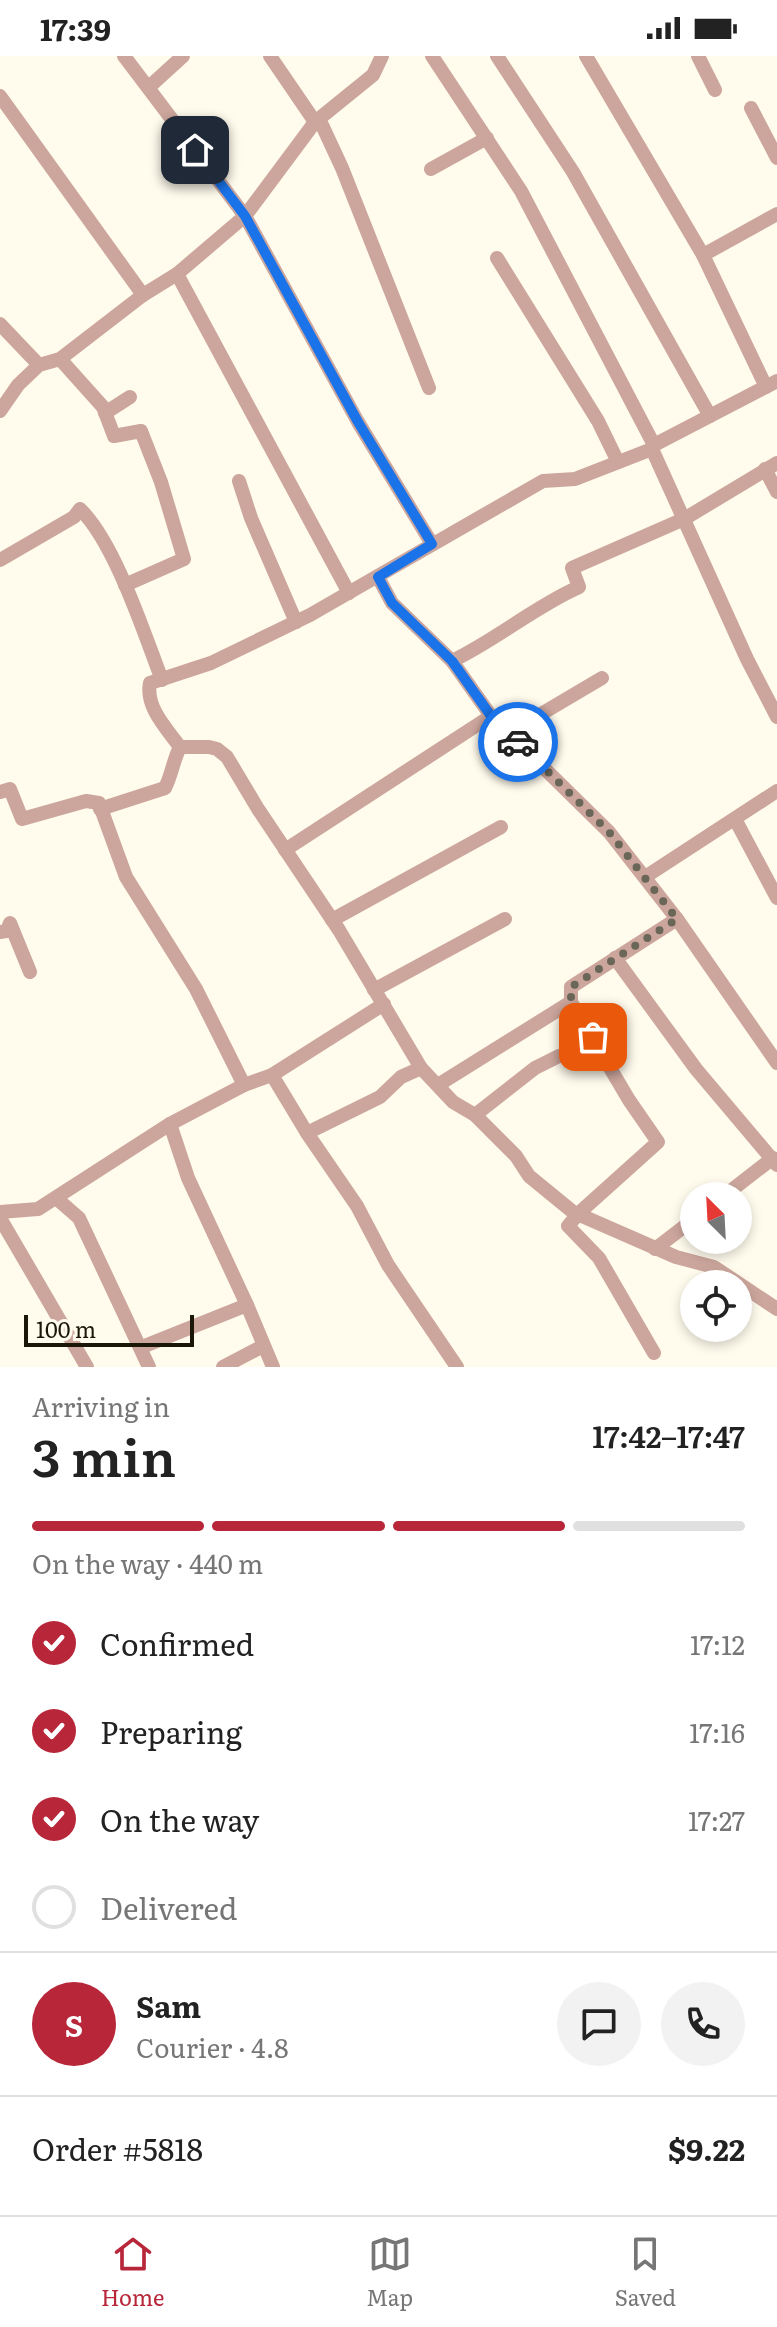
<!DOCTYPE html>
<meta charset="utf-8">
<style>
body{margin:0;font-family:Literata,serif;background:#f2f2f2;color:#222;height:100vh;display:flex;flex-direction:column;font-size:30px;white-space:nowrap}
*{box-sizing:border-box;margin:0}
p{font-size:26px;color:#767676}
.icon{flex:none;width:44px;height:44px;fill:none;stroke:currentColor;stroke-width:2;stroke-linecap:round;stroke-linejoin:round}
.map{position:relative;height:1311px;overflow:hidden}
.sheet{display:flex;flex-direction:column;background:#fff;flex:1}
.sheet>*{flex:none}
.needle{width:52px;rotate:336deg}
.controls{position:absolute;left:680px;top:1126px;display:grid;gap:16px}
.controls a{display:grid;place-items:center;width:72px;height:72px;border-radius:50%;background:#fff;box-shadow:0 4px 12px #0003;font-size:40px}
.scale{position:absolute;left:24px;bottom:20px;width:170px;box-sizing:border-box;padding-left:8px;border:4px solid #1a1709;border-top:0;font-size:22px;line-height:28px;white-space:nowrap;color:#1a1709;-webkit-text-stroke:6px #fffbed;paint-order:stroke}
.pin{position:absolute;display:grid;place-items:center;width:68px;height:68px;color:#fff;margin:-34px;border-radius:16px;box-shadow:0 4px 12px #0006}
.courier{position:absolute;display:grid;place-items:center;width:80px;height:80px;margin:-40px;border:6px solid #1a73e8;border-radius:50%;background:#fff;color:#222;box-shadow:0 2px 10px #0007}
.summary em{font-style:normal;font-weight:600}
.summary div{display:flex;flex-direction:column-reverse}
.summary{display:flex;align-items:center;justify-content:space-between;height:136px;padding:0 32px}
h1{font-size:52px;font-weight:600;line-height:60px}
.bar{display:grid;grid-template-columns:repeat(4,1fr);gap:12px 8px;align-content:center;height:96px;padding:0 32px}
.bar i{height:10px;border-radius:6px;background:#e0e0e0}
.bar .active{background:#b8263a}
.bar p{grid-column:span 4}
.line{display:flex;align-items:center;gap:20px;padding:0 32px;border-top:2px solid #e0e0e0}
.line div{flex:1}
.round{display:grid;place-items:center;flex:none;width:84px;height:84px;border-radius:42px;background:#f2f2f2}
ol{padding:0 32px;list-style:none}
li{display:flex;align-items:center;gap:24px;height:88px}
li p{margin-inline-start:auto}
li .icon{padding:8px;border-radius:50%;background:#b8263a;color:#fff;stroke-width:4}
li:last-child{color:#767676}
li i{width:44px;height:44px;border:4px solid #e0e0e0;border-radius:50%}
.status{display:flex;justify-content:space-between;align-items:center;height:56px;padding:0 40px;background:#fff;direction:ltr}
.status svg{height:22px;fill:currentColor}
.tab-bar{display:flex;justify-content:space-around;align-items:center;height:112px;border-top:2px solid #e0e0e0;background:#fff;font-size:22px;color:#767676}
.tab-bar a{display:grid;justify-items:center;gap:4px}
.tab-bar .active{color:#b8263a}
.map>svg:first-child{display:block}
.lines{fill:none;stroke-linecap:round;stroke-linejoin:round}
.minor{stroke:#cca69c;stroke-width:14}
.done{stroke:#6a6759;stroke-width:8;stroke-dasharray:0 14.4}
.route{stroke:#1a73e8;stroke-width:10}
</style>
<div class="status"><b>17:39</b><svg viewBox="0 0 49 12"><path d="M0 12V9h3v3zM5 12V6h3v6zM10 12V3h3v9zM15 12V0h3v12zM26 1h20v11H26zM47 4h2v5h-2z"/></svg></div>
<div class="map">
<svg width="777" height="1311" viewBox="0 0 777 1311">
<rect width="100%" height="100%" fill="#fffbed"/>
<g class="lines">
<g class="minor">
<polyline points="124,0 245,160 358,366 432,488"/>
<polyline points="270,0 315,66 322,69 342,112 429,332"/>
<polyline points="432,0 521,135 654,389"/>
<polyline points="497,0 573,116 710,360"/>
<polyline points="586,0 703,199 766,331"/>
<polyline points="698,0 715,34"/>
<polyline points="149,31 183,0"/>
<polyline points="0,40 143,239"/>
<polyline points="751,52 777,102"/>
<polyline points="431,113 487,82"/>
<polyline points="703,199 777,158"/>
<polyline points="497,202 598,365 618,406"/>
<polyline points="177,218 349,537"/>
<polyline points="0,268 39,309"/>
<polyline points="60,303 103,351 114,380 141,375 161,426 184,503 125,529"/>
<polyline points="0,355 18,329 39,309 60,303 143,239 177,218 245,160 315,66 373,19 382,0"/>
<polyline points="105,357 130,341"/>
<polyline points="652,393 747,603 777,661"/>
<polyline points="765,413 777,436"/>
<polyline points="239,425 251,462 296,566"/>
<path d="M0 504 74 461 80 453C115 487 144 577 162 624"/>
<polyline points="378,521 392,547 452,605 491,660 609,776 677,863 777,1007"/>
<path d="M452 605C496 584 534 551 579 531L572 512 684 463 777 407"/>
<polyline points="509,677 602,622"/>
<polyline points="180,691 209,691 217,693 227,701 258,753 339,874 421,1012 453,1046 475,1059 516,1100 529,1120 573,1156 676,1201 714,1211 777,1253"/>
<polyline points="0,736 10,733 22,763 86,745 99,747 126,821 196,933 244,1029"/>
<path d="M100 753 165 732C172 718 173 705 180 691 167 673 145 651 150 627L211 607 310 559 543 425 575 423 652 393 654 389 777 325"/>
<polyline points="735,763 777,842"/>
<polyline points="285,794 491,660"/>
<polyline points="645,821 777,735"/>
<polyline points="332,864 501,771"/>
<polyline points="0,876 7,875 10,867 30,916"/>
<polyline points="615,902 696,1013 777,1109"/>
<polyline points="374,934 505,863"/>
<polyline points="571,946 629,1044 658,1086 579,1157 568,1170 599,1202 654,1297"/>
<polyline points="272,1019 307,1077 357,1150 388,1209 457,1311"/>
<polyline points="438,1029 571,946 571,931 677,863"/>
<polyline points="475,1059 535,1012 559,1000"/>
<polyline points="170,1068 188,1122 247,1249 273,1311"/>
<polyline points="307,1077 380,1041 401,1021 421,1012"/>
<polyline points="724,1140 773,1102"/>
<polyline points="56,1142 79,1162 149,1311"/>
<polyline points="0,1156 38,1153 170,1068 244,1029 272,1019 384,948"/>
<polyline points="0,1162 87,1311"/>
<polyline points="655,1193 694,1163"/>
<polyline points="142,1291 247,1249"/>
<polyline points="223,1311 263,1290"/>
</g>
</g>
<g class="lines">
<polyline class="done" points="518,686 609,776 677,863 571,931 571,946 593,981"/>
<polyline class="route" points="195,94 245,160 358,366 432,488 378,521 392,547 452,605 491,660 518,686"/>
</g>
</svg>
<div class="controls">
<a><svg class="needle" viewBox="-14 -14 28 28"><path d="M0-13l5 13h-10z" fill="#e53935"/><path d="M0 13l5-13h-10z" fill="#767676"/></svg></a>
<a><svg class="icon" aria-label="locate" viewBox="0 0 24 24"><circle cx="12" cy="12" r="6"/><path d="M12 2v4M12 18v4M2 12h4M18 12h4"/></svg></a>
</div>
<div class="scale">100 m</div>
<div class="pin" style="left:593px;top:981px;background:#ea580c"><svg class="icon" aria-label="bag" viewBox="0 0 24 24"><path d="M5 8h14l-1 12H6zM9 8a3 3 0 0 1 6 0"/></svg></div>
<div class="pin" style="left:195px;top:94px;background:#1f2937"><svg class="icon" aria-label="home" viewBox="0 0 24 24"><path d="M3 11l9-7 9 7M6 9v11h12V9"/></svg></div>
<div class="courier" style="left:518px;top:686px"><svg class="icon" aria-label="car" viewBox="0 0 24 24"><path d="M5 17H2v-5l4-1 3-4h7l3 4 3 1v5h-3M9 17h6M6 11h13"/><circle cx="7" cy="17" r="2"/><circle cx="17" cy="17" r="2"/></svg></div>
</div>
<section class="sheet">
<div class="summary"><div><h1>3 min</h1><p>Arriving in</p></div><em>17:42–17:47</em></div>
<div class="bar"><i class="active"></i><i class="active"></i><i class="active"></i><i></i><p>On the way · 440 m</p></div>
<ol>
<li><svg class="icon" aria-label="check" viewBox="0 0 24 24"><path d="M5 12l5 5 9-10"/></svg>Confirmed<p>17:12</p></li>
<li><svg class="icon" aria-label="check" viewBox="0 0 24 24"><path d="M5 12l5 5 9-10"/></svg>Preparing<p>17:16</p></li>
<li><svg class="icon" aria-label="check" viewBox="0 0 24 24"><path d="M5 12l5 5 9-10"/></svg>On the way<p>17:27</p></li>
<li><i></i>Delivered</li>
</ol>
<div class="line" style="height:144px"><b class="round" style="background:#b8263a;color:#fff">S</b><div><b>Sam</b><p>Courier · 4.8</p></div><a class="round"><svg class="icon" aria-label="chat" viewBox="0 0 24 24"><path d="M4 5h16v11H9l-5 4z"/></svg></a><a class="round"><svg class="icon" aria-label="phone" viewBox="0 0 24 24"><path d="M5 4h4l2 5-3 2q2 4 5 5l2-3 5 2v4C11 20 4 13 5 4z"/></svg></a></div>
<div class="line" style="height:104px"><div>Order #5818</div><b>$9.22</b></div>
</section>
<nav class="tab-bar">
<a class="active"><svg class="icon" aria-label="home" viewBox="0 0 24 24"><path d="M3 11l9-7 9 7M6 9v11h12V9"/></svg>Home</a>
<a><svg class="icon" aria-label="map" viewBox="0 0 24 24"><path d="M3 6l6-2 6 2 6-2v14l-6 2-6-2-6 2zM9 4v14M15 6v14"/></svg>Map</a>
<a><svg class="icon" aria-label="saved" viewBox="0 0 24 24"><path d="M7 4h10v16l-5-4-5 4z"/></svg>Saved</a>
</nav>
